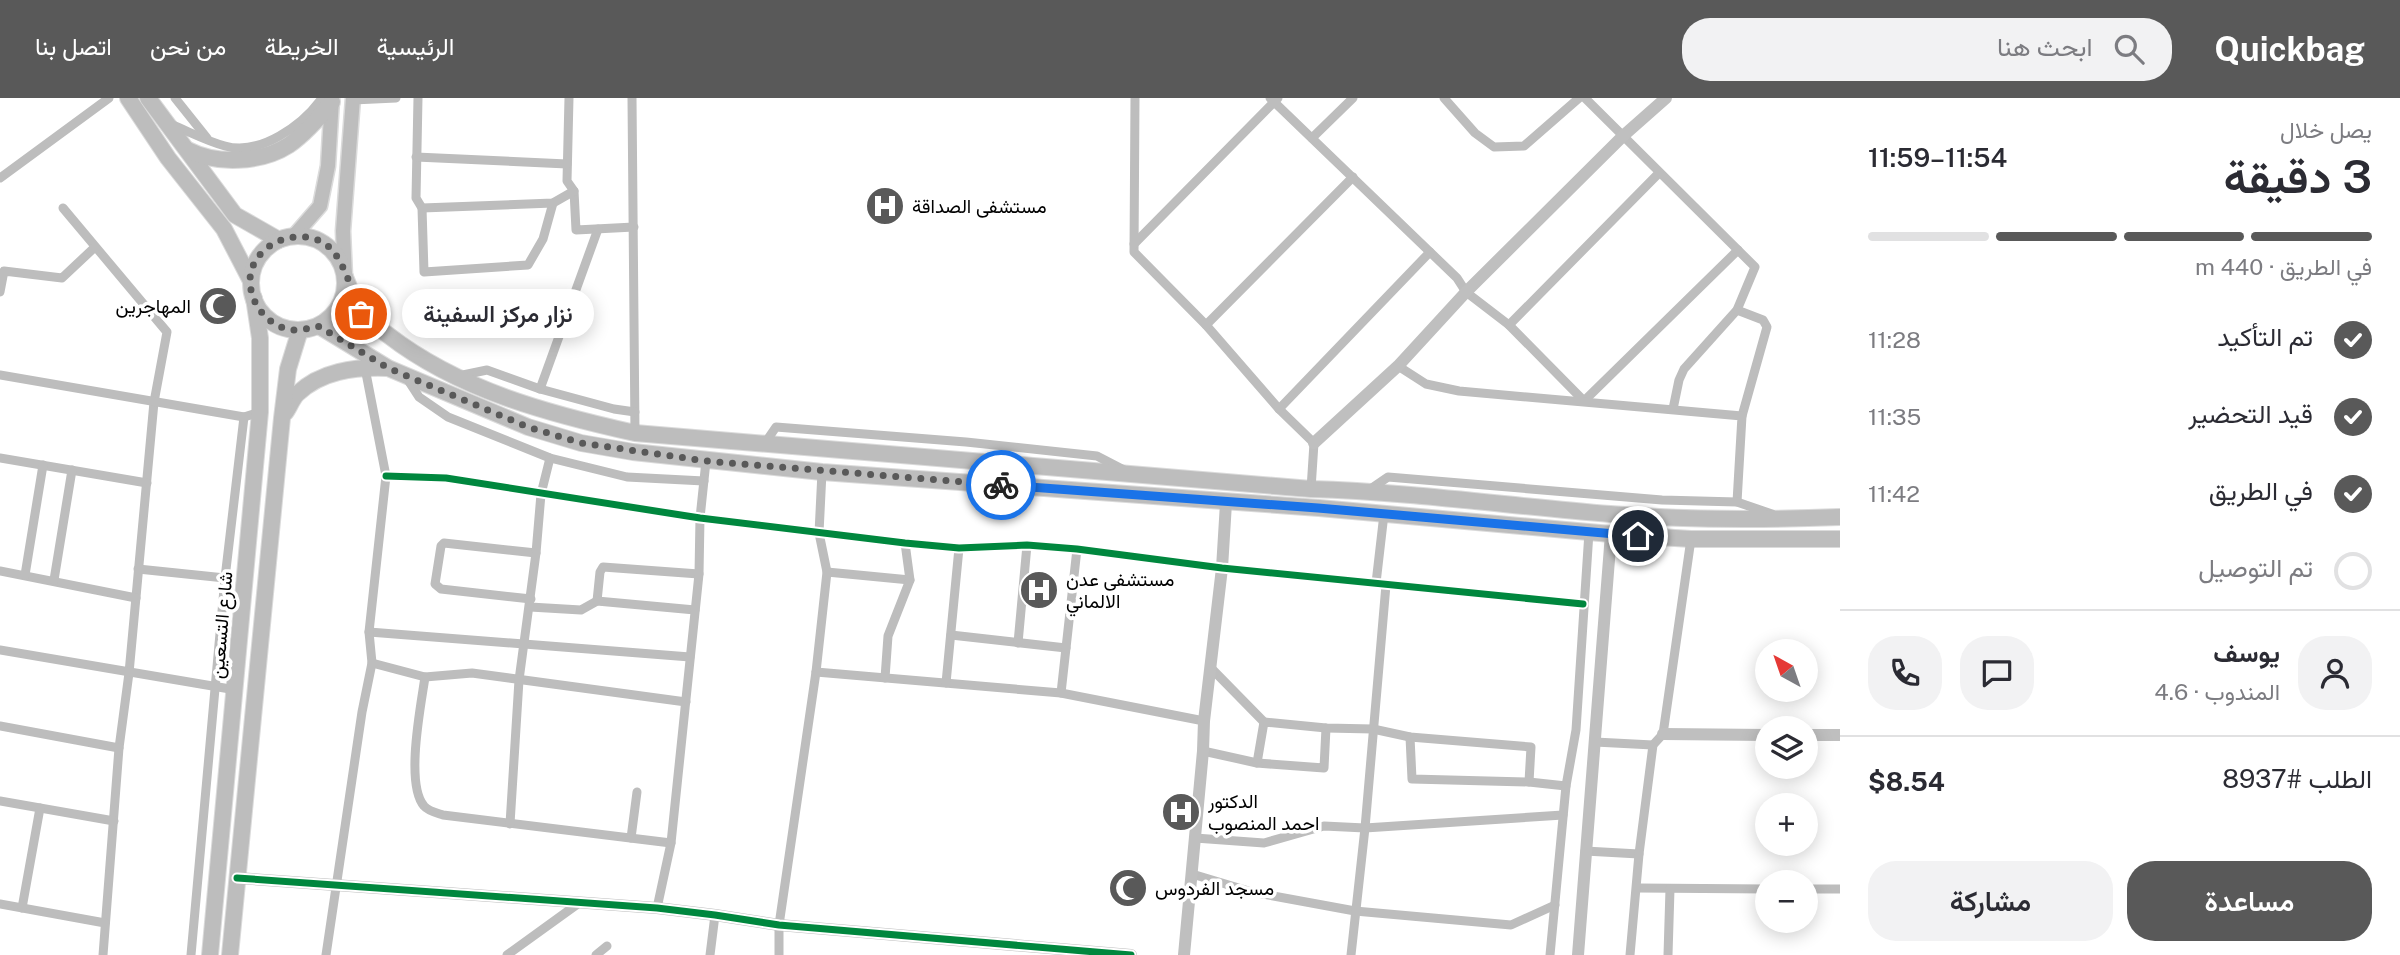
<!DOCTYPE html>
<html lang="ar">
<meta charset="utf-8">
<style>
body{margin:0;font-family:"Public Sans",Vazirmatn,sans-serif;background:#f2f2f3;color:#2b2b33;direction:rtl;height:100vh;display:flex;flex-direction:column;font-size:26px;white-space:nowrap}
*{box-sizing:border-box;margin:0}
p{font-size:23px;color:#7c7c81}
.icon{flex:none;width:38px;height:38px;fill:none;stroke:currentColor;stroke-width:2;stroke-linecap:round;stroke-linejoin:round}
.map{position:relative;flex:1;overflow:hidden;direction:ltr}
.details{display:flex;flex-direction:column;background:#fff;width:560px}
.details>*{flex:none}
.needle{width:46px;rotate:320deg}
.tools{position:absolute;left:1755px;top:541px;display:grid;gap:14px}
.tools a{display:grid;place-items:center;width:63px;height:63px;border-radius:50%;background:#fff;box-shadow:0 4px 18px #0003;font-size:35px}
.pin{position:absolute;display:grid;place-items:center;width:60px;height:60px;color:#fff;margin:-30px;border:4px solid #fff;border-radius:50%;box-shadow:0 2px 7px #0007}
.courier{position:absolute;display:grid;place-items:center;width:70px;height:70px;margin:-35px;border:5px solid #1a73e8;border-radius:50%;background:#fff;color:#222;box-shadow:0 2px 9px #0007}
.bubble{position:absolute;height:49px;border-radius:24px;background:#fff;box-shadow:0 4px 18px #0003;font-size:23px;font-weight:600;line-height:49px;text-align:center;direction:rtl}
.head em{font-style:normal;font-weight:600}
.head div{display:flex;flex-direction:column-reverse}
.head{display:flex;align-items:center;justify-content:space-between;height:119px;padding:0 28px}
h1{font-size:46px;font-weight:600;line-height:52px}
.bar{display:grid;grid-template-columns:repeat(4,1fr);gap:10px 7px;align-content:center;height:84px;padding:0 28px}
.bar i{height:9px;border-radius:5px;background:#e1e1e2}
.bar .on{background:#595959}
.bar p{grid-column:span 4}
.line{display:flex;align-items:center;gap:18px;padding:0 28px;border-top:2px solid #e1e1e2}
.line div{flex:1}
.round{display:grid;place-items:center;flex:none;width:74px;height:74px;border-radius:28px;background:#f2f2f3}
ol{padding:0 28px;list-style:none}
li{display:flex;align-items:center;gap:21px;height:77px}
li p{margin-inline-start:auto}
li .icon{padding:7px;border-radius:50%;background:#595959;color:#fff;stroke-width:4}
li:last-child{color:#7c7c81}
li i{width:38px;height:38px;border:4px solid #e1e1e2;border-radius:50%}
.button{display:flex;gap:14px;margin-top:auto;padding:14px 28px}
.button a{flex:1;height:80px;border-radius:28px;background:#595959;color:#fff;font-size:28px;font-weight:600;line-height:80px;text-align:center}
.button a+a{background:#f2f2f3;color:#2b2b33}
header{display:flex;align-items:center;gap:42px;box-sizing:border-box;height:98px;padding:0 35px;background:#595959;color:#fff}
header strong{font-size:33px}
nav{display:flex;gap:38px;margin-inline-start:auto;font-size:24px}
.search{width:490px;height:63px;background:#f2f2f3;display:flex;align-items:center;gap:18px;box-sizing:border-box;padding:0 24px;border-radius:28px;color:#7c7c81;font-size:26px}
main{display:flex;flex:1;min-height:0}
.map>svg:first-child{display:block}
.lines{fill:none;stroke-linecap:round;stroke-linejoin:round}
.primary-casing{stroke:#dbdbdb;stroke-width:17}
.highway-casing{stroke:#dbdbdb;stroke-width:18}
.street{stroke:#bdbdbd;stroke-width:9}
.secondary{stroke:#bfbfbf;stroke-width:12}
.primary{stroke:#bdbdbd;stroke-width:14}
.highway{stroke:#bdbdbd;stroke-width:16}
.cycleway-casing{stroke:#fff;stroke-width:11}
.cycleway{stroke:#00873e;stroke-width:7}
.done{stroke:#595959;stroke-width:7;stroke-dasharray:0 12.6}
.route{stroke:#1a73e8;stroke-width:9}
.labels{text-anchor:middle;stroke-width:7;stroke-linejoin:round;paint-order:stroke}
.poi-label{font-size:19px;fill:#000;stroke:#fff;text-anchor:start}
.street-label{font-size:19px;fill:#000;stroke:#fff}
</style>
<header>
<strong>Quickbag</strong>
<div class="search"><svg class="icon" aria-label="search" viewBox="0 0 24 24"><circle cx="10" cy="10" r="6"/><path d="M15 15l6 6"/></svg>ابحث هنا</div>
<nav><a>الرئيسية</a><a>الخريطة</a><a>من نحن</a><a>اتصل بنا</a></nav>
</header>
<main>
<section class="details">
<div class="head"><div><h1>3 دقيقة</h1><p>يصل خلال</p></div><em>11:54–11:59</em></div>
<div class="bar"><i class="on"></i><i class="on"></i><i class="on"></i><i></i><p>في الطريق · 440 m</p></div>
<ol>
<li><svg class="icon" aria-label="check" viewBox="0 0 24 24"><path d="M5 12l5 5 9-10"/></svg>تم التأكيد<p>11:28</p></li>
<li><svg class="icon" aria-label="check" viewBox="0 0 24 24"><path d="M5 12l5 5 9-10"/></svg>قيد التحضير<p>11:35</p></li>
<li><svg class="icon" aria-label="check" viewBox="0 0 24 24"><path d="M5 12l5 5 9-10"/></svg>في الطريق<p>11:42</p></li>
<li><i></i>تم التوصيل</li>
</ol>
<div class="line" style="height:126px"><a class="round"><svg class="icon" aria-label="person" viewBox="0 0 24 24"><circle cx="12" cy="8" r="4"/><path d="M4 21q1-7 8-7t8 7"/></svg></a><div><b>يوسف</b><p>المندوب · 4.6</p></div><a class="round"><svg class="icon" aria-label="chat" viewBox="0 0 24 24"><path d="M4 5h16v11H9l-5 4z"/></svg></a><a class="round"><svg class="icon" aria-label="phone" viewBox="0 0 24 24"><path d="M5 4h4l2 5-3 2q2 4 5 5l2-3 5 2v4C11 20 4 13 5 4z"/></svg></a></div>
<div class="line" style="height:91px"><div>الطلب #8937</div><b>$8.54</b></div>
<div class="button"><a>مساعدة</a><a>مشاركة</a></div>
</section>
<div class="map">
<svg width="1840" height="857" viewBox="0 0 1840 857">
<rect width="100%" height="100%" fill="#fff"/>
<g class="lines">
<defs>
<g id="primary">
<polyline points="294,138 320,108 328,68 332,1"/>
<polyline points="345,179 343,133 353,0"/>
</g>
<g id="highway">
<polyline points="128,0 168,60 224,131 250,181"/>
<polyline points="148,0 235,117 279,142"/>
<path d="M188 52C217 67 261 65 289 47 306 35 319 20 332 4"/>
<circle cx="298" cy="185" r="47"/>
<path d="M345 179C350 190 355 208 363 217 370 225 380 231 388 237 459 292 549 316 635 335L1311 391C1411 394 1510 408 1610 416 1686 422 1764 422 1840 419"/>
<polyline points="319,228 388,270 528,329 581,345 633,354 822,374 1319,410 1611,436 1691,441 1840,441"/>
<path d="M285 315C289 310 292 301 297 296 321 273 354 269 386 270"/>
<polyline points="210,857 260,314 260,240 254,200"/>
<polyline points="230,857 282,320 288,271 300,232"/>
</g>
</defs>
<use href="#primary" class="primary-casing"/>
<use href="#highway" class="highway-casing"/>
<g class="street">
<polyline points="175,0 207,40"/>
<polyline points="418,0 416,100 422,110 424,174 528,167 543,141 553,105"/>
<polyline points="569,0 567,83 574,93 576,132 634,129"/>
<polyline points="632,0 635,335"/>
<polyline points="1135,0 1134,154 1206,227 1279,311 1314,345 1311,391"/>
<polyline points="1270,0 1457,180 1466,194 1509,227 1584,303 1738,152"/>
<polyline points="1444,0 1475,35 1494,49 1524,48 1579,0"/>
<polyline points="1585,0 1755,169 1737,212 1684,271 1679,282 1673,311"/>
<polyline points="353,2 396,0"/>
<path d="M170 26C188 33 206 43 225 48 260 58 303 27 322 0"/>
<polyline points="1312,40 1353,0"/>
<polyline points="416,59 567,66"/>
<polyline points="0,80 109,0"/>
<polyline points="63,110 167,234 154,304 129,575 119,650 103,857"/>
<polyline points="422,110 553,105 574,93"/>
<polyline points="1134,146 1278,0"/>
<polyline points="0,194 4,173 62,180 95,149"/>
<polyline points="1737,212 1763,222 1767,229 1742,318"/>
<polyline points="1206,227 1353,79"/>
<polyline points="1509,227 1659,75"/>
<polyline points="1398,268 1426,286 1459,293 1742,318 1737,404"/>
<polyline points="0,277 244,319 260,314"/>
<polyline points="458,278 487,272 540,291 614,311 635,314"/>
<polyline points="406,279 419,299 448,319 550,360 627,379 704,383"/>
<polyline points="540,291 598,131"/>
<polyline points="1279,311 1430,154"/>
<polyline points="765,345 776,329 966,344 1097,358 1124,372"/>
<polyline points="0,360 147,385"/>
<polyline points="386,378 446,380 700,420 905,445 959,450 1027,447 1077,451 1222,470 1583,506"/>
<polyline points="1369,392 1388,379 1662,402 1737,404 1772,416"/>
<polyline points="138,471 225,480"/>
<polyline points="0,473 136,500"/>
<polyline points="827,474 910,482"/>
<polyline points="25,477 43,367"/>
<polyline points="54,482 72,372"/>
<polyline points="1376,485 1384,416"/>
<polyline points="531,501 441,491 435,486 441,448 444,445 536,455"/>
<polyline points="597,503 600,474 603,469 699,476"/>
<polyline points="530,509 581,512 597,503 695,512"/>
<polyline points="369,534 690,559"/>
<polyline points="951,537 1066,550"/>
<polyline points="1018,545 1027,447"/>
<polyline points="0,552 236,592"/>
<polyline points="372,565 425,579 472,575 686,604"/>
<polyline points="1211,570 1264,624"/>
<polyline points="816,574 1061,595 1204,623"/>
<path d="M425 579C421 607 405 686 424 708 428 713 437 715 443 717L671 745"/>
<polyline points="885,580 888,538 910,482 905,445"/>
<polyline points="946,585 959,450"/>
<polyline points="1061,595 1077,451"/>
<polyline points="0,628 119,650"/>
<polyline points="1410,639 1412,681 1529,684 1566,688"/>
<polyline points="1595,644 1653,647"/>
<polyline points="1203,653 1257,665 1324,670 1326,630"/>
<polyline points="1257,665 1264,624 1326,630 1373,631 1410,639 1531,649 1529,684"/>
<polyline points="0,703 114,723"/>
<polyline points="510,726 519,582 536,455 541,396 550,360"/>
<polyline points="631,740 637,694"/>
<polyline points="1195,740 1264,745 1324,728 1365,730 1563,717"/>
<polyline points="1585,753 1639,756"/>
<polyline points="1192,776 1252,794 1355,813 1511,827 1555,807"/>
<polyline points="1638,790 1768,791"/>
<polyline points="1806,791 1840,791"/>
<polyline points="0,806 105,825"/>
<polyline points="22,810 40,710"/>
<polyline points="657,810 671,745 699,476 700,420 706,363"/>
<polyline points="191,857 225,480 244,319"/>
<polyline points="326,857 362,614 372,565 369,534 386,378 365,270"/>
<polyline points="507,857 579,805"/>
<polyline points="596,857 607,848"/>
<polyline points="710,857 715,817"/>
<polyline points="779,857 779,827 816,574 827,474 819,435 822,374"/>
<polyline points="1351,857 1365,730 1386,487"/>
<polyline points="1550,857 1566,688 1576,632 1589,434"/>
<polyline points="1630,857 1639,756 1653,647 1663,636 1691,441"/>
<polyline points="1668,857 1670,791"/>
</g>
<g class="secondary">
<polyline points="1314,345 1398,268 1466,194 1623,38 1666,0"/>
<polyline points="1663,636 1768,637"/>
<polyline points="1806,637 1840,637"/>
<polyline points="237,780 657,810 715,817 779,827 1131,857"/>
<polyline points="1184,857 1203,653 1204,623 1222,470 1226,405"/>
<polyline points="1578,857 1611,436"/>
</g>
<use href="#primary" class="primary"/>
<use href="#highway" class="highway"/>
<defs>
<g id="cycleway">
<polyline points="386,378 446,380 700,420 905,445 959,450 1027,447 1077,451 1222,470 1583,506"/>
<polyline points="237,780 657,810 715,817 779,827 1131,857"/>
</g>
</defs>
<use href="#cycleway" class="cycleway-casing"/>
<use href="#cycleway" class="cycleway"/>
</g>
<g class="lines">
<path class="done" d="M361 216C353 197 344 161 328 148 301 126 251 145 250 182 250 208 271 232 297 232 304 232 312 229 318 228L388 270 528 329 581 345 706 363 1001 387"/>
<polyline class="route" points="1001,387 1318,410 1638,438"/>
</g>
<defs>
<symbol id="hospital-disc" viewBox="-11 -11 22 22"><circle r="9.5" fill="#595959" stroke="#fff"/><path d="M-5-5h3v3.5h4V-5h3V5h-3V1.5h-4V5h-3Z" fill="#fff"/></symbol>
<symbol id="mosque-disc" viewBox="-11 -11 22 22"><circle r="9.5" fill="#595959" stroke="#fff"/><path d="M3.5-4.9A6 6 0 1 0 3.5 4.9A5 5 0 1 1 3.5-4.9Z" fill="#fff"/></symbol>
</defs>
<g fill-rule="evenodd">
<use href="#hospital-disc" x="863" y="86" width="44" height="44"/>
<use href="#mosque-disc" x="196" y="186" width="44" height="44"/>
<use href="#hospital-disc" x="1017" y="470" width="44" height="44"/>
<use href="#hospital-disc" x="1159" y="692" width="44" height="44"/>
<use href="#mosque-disc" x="1106" y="768" width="44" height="44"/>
</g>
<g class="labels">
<g class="poi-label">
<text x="912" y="115">مستشفى الصداقة</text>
<text x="191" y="215" text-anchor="end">المهاجرين</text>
<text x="1066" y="488">مستشفى عدن<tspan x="1066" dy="22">الالماني</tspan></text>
<text x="1208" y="710">الدكتور<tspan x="1208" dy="22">احمد المنصوب</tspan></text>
<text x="1155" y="797">مسجد الفردوس</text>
</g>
<g class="street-label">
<text transform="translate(221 527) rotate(-85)" y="7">شارع التسعين</text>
</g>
</g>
</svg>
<div class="tools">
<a><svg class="needle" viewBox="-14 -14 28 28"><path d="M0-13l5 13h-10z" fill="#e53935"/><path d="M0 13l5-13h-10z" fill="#7c7c81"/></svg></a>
<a><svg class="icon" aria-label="layers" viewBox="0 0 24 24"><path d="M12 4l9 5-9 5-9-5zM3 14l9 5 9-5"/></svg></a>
<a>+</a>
<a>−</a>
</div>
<div class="pin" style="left:361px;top:216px;background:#ea580c"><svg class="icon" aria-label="bag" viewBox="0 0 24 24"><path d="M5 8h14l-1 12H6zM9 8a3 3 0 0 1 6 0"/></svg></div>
<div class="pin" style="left:1638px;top:438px;background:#1f2937"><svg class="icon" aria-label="home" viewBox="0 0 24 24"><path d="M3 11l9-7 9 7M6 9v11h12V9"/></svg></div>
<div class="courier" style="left:1001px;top:387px"><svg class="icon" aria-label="bike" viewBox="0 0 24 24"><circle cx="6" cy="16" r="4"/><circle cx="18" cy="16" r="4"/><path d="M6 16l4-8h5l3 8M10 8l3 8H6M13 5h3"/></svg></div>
<div class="bubble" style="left:402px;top:191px;width:192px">نزار مركز السفينة</div>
</div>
</main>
